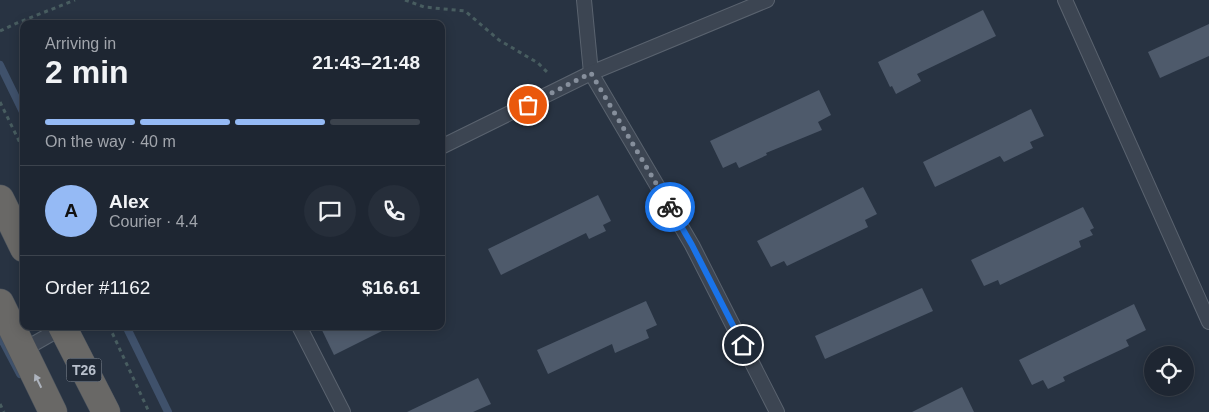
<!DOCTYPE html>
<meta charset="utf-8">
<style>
body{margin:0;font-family:Helvetica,sans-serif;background:#262e3a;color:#f1f3f6;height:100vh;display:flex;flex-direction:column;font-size:19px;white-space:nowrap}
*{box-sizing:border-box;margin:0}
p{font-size:16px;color:#a1a5ac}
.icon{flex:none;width:28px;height:28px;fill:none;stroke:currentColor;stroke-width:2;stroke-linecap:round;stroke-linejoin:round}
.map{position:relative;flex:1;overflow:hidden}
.side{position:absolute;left:20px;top:20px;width:425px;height:310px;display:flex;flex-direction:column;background:#1e2632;border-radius:10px;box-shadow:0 2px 12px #0003,0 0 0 1px #3c434d}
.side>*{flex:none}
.buttons{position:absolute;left:1144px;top:346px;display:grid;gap:10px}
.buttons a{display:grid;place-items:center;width:50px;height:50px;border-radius:50%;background:#1e2632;box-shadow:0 2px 12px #0003,0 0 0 1px #3c434d;font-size:25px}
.pin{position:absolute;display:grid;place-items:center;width:42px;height:42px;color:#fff;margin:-21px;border:2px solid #fff;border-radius:50%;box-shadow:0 1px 5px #0007}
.courier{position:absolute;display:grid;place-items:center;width:50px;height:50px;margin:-25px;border:4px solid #1a73e8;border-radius:50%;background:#fff;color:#222;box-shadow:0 1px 6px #0007}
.summary em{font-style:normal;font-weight:800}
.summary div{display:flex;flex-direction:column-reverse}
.summary{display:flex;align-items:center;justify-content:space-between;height:85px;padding:0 25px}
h1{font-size:32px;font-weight:800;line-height:38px}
.bar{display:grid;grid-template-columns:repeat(4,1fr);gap:8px 5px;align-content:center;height:60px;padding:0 25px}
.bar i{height:6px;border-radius:4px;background:#3c434d}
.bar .selected{background:#95baf5}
.bar p{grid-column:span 4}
.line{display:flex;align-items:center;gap:12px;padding:0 25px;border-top:1px solid #3c434d}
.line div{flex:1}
.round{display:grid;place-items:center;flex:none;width:52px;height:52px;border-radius:26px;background:#262e3a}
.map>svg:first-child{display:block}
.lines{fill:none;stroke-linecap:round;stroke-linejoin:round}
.stream{stroke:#3f516b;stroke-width:8}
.building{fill:#4e5a6b}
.service-casing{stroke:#5a636f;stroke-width:16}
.trunk-casing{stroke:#47505c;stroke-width:29}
.path{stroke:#485d60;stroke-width:3;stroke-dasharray:4 4;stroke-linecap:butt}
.service{stroke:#3c4552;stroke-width:14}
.trunk{stroke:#696866;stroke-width:28}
.oneway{fill:#adb3bd}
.done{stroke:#868f9c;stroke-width:5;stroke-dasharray:0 9}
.route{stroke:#1a73e8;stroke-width:6}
.labels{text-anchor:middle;stroke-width:4;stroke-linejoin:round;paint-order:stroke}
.shield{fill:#212a37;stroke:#8b939f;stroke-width:1}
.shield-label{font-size:14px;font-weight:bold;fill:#b9c0cc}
</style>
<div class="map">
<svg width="1209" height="412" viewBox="0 0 1209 412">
<rect width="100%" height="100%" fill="#283342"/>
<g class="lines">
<g class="stream">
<polyline points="0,65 24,114"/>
<polyline points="126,326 168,412"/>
<polyline points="0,336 20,374"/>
</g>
</g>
<g class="building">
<polygon points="983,10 996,36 917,74 921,81 896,94 892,86 890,87 878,62"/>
<polygon points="1209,24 1209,56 1160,78 1148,52"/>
<polygon points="819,90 831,115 818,122 822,130 766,153 767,155 739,168 736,162 723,168 710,141"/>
<polygon points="1031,109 1044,136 1030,142 1033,148 1004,162 1000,156 935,187 923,162"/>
<polygon points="863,187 877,214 865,220 868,227 787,266 784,261 771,267 757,241"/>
<polygon points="598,195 611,221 603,225 606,231 589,239 586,233 501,275 488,249"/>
<polygon points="1083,207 1094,228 1090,230 1093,235 1079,241 1081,247 1000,285 998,280 984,286 971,260"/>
<polygon points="922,288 933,311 825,359 815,336"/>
<polygon points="646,301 657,325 646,330 649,338 615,353 612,344 548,374 537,350"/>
<polygon points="1134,304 1146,330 1126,340 1129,346 1063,377 1065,381 1048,389 1043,380 1032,385 1019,360"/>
<polygon points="320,326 392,326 334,355"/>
<polygon points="478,378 491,404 473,412 407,412"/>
<polygon points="962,387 974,412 912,412"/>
</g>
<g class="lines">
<defs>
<g id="service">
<polyline points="584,0 591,73 692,245 777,412"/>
<polyline points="1065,0 1209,322"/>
<polyline points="441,147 591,73 767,0"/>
<polyline points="299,326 343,412"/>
<polyline points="23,350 65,326"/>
</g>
<g id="trunk">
<polyline points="0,199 24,248"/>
<polyline points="0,303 53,412"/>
<polyline points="62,326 106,412"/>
</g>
</defs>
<use href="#service" class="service-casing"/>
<use href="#trunk" class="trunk-casing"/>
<g class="path">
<polyline points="405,0 424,7 465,11 499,40 538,63 549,74"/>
<polyline points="0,31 17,23 75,0"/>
<polyline points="0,102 24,151"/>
<polyline points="109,326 149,412"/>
<polyline points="0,404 4,412"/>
</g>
<use href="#service" class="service"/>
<use href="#trunk" class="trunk"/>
</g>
<defs><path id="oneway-solid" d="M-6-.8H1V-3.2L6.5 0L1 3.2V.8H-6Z" transform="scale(1.25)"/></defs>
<use class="oneway" href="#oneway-solid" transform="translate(38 381) rotate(-116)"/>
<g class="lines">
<polyline class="done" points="528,105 591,73 670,207"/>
<polyline class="route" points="670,207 692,245 743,345"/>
</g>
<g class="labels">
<rect class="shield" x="66.5" y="358.5" width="35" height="23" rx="4"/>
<g class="shield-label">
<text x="84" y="375">T26</text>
</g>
</g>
</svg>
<div class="buttons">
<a><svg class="icon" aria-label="locate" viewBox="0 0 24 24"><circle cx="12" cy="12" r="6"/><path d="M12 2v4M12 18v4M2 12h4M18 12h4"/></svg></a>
</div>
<div class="pin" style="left:528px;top:105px;background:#ea580c"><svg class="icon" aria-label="bag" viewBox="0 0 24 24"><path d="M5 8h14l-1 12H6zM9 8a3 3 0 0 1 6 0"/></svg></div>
<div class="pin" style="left:743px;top:345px;background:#1f2937"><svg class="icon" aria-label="home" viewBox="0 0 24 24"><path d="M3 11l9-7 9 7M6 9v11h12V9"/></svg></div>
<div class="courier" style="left:670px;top:207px"><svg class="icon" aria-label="bike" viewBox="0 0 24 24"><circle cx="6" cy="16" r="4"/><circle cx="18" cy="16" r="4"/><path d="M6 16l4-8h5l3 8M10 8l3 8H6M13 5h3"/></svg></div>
<section class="side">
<div class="summary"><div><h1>2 min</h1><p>Arriving in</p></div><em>21:43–21:48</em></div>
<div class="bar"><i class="selected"></i><i class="selected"></i><i class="selected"></i><i></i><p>On the way · 40 m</p></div>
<div class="line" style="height:90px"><b class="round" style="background:#95baf5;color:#111">A</b><div><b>Alex</b><p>Courier · 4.4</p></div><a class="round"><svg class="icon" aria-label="chat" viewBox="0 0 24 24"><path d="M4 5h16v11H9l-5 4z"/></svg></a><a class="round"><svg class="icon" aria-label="phone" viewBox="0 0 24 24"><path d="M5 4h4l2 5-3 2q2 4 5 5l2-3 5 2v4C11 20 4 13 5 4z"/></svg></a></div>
<div class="line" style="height:65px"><div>Order #1162</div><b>$16.61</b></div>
</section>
</div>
